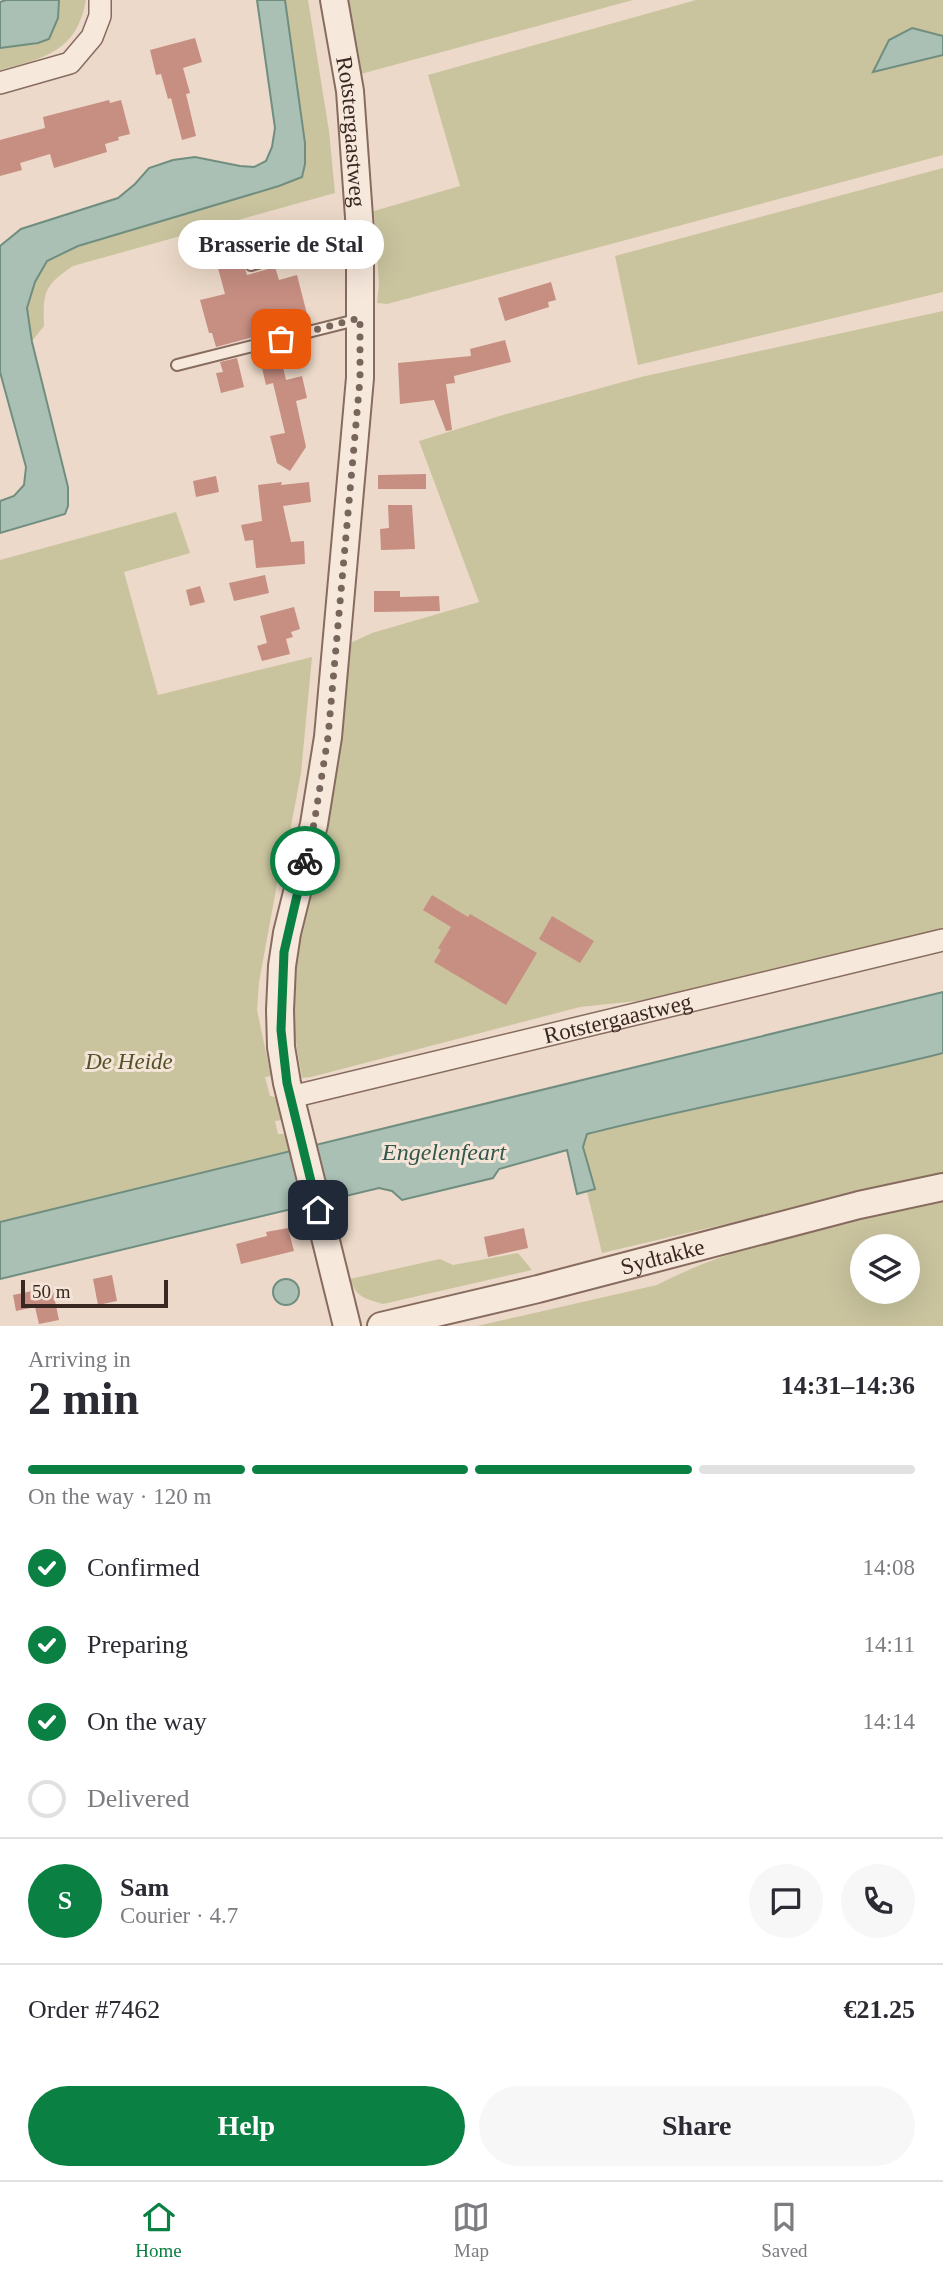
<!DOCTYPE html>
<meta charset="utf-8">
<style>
body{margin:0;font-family:Georgia,serif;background:#f7f7f7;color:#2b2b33;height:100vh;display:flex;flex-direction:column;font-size:26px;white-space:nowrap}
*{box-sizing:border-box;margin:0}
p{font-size:23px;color:#7c7c81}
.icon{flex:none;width:38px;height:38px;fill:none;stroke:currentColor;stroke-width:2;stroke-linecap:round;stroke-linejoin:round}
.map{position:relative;height:1326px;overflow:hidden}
.panel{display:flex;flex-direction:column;background:#fff;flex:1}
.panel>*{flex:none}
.buttons{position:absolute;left:850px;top:1234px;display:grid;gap:14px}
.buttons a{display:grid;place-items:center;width:70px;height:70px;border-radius:50%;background:#fff;box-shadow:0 7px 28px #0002;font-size:35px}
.scale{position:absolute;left:21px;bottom:18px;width:147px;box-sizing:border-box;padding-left:7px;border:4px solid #392721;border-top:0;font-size:19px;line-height:24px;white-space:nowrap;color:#392721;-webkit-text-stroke:5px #f4e5d8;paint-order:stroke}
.pin{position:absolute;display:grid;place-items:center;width:60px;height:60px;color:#fff;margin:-30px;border-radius:14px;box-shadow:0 4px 10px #0006}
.courier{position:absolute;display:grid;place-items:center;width:70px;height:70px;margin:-35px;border:5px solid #0b8043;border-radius:50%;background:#fff;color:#222;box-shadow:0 2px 9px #0007}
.bubble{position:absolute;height:49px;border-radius:24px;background:#fff;box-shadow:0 7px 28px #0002;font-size:23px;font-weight:700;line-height:49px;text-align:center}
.head em{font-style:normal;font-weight:700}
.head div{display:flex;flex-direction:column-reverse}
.head{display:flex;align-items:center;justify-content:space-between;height:119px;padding:0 28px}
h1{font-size:46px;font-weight:700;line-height:52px}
.bar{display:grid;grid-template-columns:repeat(4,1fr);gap:10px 7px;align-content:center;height:84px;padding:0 28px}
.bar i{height:9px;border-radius:5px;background:#e1e1e2}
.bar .selected{background:#0b8043}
.bar p{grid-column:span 4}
.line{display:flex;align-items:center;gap:18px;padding:0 28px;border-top:2px solid #e1e1e2}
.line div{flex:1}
.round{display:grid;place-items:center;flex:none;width:74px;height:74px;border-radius:37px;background:#f7f7f7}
ol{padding:0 28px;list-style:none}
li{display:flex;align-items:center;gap:21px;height:77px}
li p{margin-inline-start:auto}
li .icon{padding:7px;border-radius:50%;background:#0b8043;color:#fff;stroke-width:4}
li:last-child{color:#7c7c81}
li i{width:38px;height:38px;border:4px solid #e1e1e2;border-radius:50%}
.cta{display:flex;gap:14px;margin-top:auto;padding:14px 28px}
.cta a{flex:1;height:80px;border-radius:42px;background:#0b8043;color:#fff;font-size:28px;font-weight:700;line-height:80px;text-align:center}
.cta a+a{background:#f7f7f7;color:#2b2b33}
.dock{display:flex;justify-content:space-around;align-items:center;height:98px;border-top:2px solid #e1e1e2;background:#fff;font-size:19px;color:#7c7c81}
.dock a{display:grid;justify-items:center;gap:4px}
.dock .selected{color:#0b8043}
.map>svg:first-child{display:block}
.green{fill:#c9c49e;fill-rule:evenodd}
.water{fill:#aac0b4;stroke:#708e80;stroke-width:2}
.building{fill:#c78e82}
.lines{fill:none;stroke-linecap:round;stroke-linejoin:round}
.service-casing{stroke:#876b5f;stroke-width:14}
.minor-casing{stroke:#876b5f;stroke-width:24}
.tertiary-casing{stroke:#876b5f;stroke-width:30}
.service{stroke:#f7e8dc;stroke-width:10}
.minor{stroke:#f7e8dc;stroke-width:21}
.tertiary{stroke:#f7e8dc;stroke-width:26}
.done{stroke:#78655c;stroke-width:7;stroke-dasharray:0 12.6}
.route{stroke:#0b8043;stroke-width:9}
.labels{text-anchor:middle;stroke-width:6;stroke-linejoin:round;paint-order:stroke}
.street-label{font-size:23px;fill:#392721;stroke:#f4e5d8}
.park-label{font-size:23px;font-style:italic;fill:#53532a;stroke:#f4e5d8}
.water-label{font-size:24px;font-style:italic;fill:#32574c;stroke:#f4e5d8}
</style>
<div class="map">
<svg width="943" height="1326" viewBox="0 0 943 1326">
<rect width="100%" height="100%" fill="#ecd9c9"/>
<g class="green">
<path d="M59 0H86C77 51 45 58 0 70V48L38 43 59 6Z"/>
<path d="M285 0H308L329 131 335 193 73 266C44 286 43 291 44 326L32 341 27 308 35 282 47 260 78 246 279 186 302 177 305 142Z"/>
<polygon points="343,0 633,0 357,75"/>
<polygon points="696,0 943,0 943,36 912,28 889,40 874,72 943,55 943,155 387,304 377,303 379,284 374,211 460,186 428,75"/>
<polygon points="943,168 943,292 638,365 615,256"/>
<polygon points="943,311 943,930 646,1000 580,1007 311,1077 302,1078 290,1007 291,976 344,646 372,633 479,602 419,441 503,415 641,377"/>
<polygon points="176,512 190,553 124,572 158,695 312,657 301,773 289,837 277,884 259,982 257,1010 271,1076 265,1077 270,1096 275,1097 282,1120 275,1121 278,1134 284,1134 289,1152 0,1226 0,560"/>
<path d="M943 1053V1173L602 1253 587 1192 594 1190 583 1147 587 1134C705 1104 825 1083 943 1053Z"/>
<path d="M943 1200V1326H477L657 1285C743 1240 848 1223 943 1200ZM863 1246H908V1292H863Z"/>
<path d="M518 1253 532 1270 383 1304C364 1298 357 1298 350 1279L440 1259 453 1265Z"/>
</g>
<g class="water">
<polygon points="6,0 59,0 58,18 49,39 38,43 0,48 0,2"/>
<polygon points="257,0 285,0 305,143 305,164 302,177 279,186 78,246 47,261 35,282 27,308 32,342 68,487 68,506 65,514 0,533 0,501 14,496 24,485 26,467 0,372 0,246 21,229 118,198 135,184 149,168 173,160 195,157 240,166 254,167 266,161 272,147 275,128"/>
<polygon points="912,28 943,36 943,55 873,72 889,40"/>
<path d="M943 992V1053C825 1083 705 1104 587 1134L583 1147 595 1189 577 1194 567 1150 499 1169 493 1178 402 1200 392 1191 379 1188 0 1279V1222Z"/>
<circle cx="286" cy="1292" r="13"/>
</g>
<g class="building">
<polygon points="195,38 202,62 183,68 190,93 186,94 196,136 182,140 171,98 168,99 161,74 156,75 150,50"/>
<polygon points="109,100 110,103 121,100 130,134 118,137 119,140 105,144 107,152 54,168 50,154 20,163 22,170 0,176 0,140 45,128 43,117"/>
<polygon points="240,251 247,275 275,267 279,280 297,275 309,322 216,347 212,333 209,333 200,300 225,294 215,257"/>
<polygon points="551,282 556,300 548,302 549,307 505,321 498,298"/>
<polygon points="505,340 511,362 454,376 455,383 446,384 452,430 446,431 434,400 400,404 398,363 471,356 470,349"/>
<polygon points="237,358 244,387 221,393 216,373 223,372 220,362"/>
<polygon points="282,363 286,380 302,376 307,398 296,401 306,447 290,471 277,463 270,436 285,433 273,383 266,385 262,368"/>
<polygon points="426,474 426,489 378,489 378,475"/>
<polygon points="216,476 219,492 196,497 193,481"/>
<polygon points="282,482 281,485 309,482 311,502 283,506 291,542 304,541 305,564 256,568 253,540 245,541 241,525 262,521 258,485"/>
<polygon points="388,505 412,505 415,549 381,550 380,529 389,528"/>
<polygon points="265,575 269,593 234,601 229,583"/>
<polygon points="200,586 205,602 190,606 186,590"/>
<polygon points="374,591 400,591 400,597 439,596 440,611 374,612"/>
<polygon points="294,607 300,629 291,632 293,637 286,639 290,654 262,661 257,646 267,643 260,616"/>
<polygon points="432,895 468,917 470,914 537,953 506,1005 434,962 441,950 438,948 451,927 423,910"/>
<polygon points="552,916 594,941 580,963 539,939"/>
<polygon points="288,1228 294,1251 241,1264 236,1244 267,1236 266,1232"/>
<polygon points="524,1228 528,1248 488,1257 484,1237"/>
<polygon points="112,1275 117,1301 98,1305 93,1279"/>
<polygon points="52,1287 59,1320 39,1324 35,1307 16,1311 13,1295"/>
</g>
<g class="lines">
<defs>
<g id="service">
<polyline points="251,265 360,231"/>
<polyline points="177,365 360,319"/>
</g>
<g id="minor">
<polyline points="0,83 70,63 92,37 100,16 100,0"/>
<path id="s1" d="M291 1097 943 940"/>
</g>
<g id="tertiary">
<path id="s2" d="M334 0 350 91 360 231V378L328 737 314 824 287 933 282 966 280 1010 281 1047 287 1083 347 1326"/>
<path id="s3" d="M381 1326 538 1289 859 1205 943 1187"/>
</g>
</defs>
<use href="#service" class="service-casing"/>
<use href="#minor" class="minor-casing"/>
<use href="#tertiary" class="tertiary-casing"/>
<use href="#service" class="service"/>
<use href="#minor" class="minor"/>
<use href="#tertiary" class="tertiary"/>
</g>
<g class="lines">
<polyline class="done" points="281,339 360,318 360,379 328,737 314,824 305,861"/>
<polyline class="route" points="305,861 284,952 281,1030 287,1083 318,1210"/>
</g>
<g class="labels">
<g class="street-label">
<text dy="8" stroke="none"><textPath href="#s2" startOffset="133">Rotstergaastweg</textPath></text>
<text dy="8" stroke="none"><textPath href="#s1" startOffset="336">Rotstergaastweg</textPath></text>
<text dy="8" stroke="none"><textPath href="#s3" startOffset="290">Sydtakke</textPath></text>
</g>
<g class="park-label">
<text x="129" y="1069">De Heide</text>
</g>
<g class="water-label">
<text x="444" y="1160">Engelenfeart</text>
</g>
</g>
</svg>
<div class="buttons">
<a><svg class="icon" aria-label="layers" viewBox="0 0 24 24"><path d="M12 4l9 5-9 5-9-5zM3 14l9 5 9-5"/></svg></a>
</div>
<div class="scale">50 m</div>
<div class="pin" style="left:281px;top:339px;background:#ea580c"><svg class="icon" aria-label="bag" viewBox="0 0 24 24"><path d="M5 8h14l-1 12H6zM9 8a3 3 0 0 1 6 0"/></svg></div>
<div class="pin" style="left:318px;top:1210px;background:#1f2937"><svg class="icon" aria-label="home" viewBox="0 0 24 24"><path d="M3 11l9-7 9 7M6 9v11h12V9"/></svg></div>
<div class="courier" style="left:305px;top:861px"><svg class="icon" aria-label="bike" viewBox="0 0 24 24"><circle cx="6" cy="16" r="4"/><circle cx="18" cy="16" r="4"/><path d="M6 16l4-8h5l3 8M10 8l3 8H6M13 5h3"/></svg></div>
<div class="bubble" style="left:178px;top:220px;width:206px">Brasserie de Stal</div>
</div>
<section class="panel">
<div class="head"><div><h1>2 min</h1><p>Arriving in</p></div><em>14:31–14:36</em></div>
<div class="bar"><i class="selected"></i><i class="selected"></i><i class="selected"></i><i></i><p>On the way · 120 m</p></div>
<ol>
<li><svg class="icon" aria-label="check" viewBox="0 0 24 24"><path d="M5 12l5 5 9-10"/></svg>Confirmed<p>14:08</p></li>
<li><svg class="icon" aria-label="check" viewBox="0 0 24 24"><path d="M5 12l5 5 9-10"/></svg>Preparing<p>14:11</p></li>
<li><svg class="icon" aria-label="check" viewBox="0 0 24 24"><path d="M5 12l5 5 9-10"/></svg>On the way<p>14:14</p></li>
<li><i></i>Delivered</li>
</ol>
<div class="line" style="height:126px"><b class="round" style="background:#0b8043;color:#fff">S</b><div><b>Sam</b><p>Courier · 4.7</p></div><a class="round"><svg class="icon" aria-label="chat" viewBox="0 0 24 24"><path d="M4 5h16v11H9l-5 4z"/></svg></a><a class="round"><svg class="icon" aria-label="phone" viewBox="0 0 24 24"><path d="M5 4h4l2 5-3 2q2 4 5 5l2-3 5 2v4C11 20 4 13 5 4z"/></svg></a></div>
<div class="line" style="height:91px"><div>Order #7462</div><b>€21.25</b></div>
<div class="cta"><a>Help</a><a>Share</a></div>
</section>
<nav class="dock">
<a class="selected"><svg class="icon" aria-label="home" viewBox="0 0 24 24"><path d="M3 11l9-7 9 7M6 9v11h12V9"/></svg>Home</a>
<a><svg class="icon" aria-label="map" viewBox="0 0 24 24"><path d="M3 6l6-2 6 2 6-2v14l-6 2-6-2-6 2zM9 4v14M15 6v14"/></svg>Map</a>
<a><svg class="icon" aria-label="saved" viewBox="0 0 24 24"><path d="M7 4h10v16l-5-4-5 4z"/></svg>Saved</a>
</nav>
